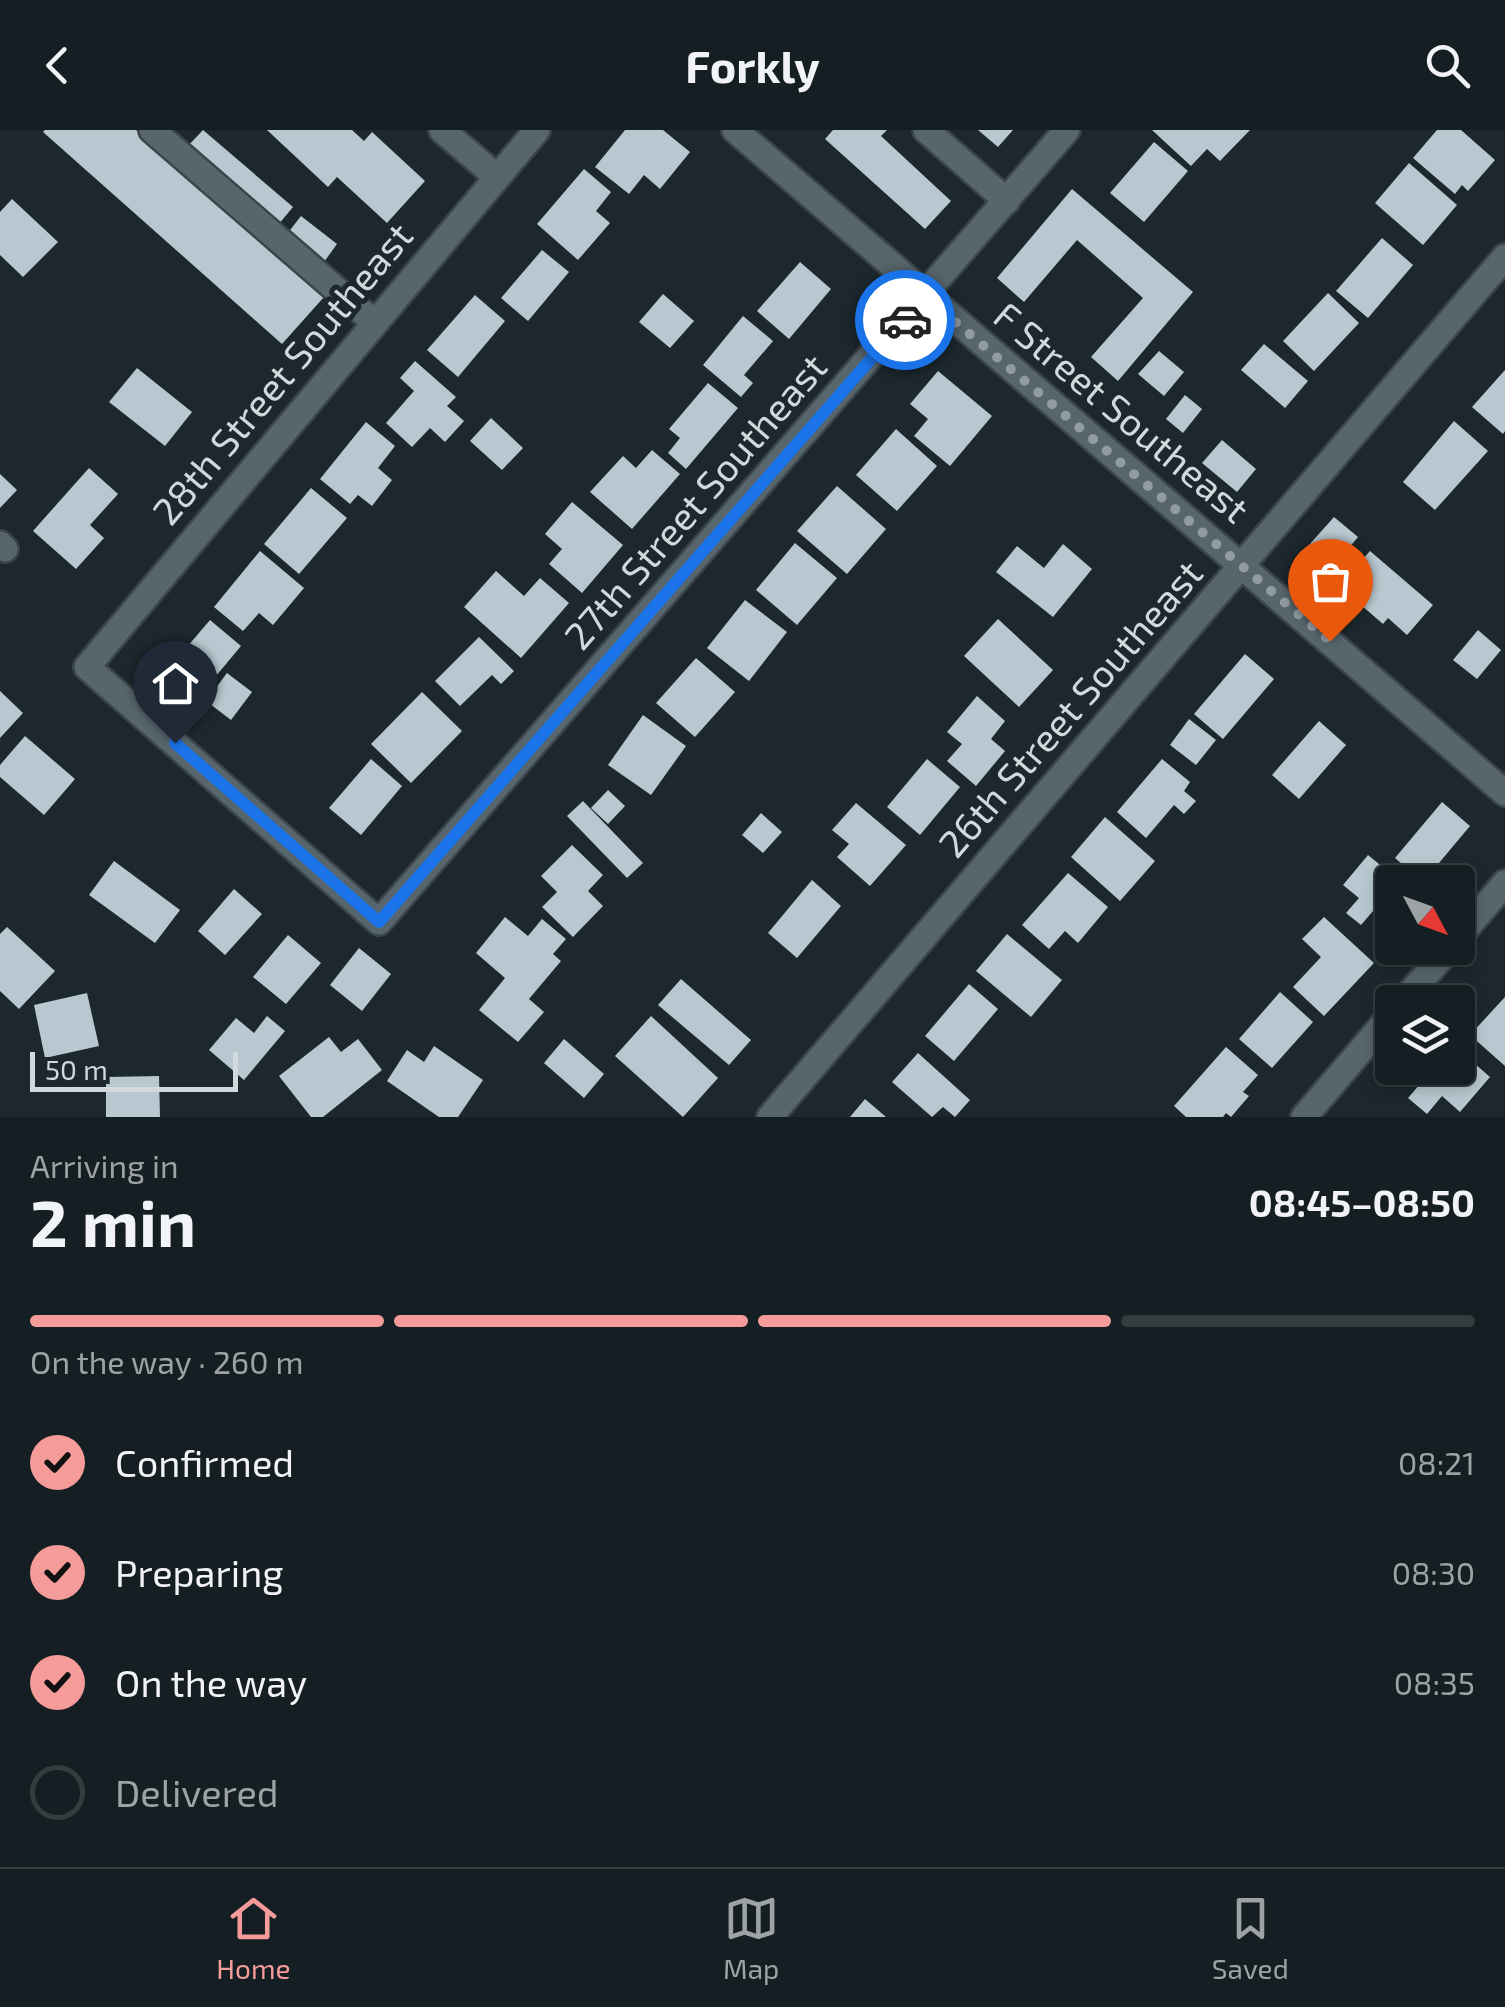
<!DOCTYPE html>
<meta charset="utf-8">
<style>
body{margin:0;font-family:"Exo 2",sans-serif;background:#1e272a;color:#f1f3f6;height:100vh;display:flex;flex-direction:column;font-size:38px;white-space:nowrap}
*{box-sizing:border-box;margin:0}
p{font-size:32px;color:#9da2a5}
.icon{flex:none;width:55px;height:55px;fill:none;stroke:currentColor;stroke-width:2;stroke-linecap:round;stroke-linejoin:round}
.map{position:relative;height:987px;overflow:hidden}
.sheet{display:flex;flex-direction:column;background:#151e22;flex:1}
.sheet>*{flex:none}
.needle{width:65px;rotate:131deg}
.fabs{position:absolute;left:1375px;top:735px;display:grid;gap:20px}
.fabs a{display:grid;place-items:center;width:100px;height:100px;border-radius:10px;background:#151e22;box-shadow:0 5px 15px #0003,0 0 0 2px #343c40;font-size:50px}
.scale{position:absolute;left:30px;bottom:25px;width:208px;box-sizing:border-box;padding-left:10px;border:5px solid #d1d9dd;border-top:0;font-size:28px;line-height:35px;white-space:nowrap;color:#d1d9dd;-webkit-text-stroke:8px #1c282e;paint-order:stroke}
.pin{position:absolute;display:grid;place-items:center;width:85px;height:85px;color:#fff;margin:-102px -42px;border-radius:50% 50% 50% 0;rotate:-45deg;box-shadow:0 0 10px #0007}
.pin .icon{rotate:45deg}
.courier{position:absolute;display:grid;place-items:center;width:100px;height:100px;margin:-50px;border:8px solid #1a73e8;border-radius:50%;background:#fff;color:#222;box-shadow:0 2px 12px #0007}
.headline em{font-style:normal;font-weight:700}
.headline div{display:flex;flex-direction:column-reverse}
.headline{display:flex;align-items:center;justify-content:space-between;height:170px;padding:0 30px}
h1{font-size:65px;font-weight:700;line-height:75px}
.bar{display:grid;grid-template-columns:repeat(4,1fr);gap:15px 10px;align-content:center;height:120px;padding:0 30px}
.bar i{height:12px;border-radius:8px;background:#343c40}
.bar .selected{background:#f59b9a}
.bar p{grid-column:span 4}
ol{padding:0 30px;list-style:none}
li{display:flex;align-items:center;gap:30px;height:110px}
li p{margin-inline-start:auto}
li .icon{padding:10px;border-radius:50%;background:#f59b9a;color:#111;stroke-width:4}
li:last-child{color:#9da2a5}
li i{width:55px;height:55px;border:5px solid #343c40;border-radius:50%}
header{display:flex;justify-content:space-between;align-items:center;height:130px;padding:0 30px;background:#151e22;font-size:45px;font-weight:700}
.tabs{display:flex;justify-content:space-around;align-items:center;height:140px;border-top:2px solid #343c40;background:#151e22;font-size:28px;color:#9da2a5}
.tabs a{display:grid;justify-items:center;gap:5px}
.tabs .selected{color:#f59b9a}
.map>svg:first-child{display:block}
.building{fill:#b9c8d0}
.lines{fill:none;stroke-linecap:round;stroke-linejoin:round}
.minor-casing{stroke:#3b444a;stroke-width:30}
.minor{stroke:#57656c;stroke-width:25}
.done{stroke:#929ba0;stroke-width:10;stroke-dasharray:0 18}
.route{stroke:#1a73e8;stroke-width:12}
.labels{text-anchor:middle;stroke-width:10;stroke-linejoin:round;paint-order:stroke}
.street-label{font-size:38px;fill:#d1d9dd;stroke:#1c282e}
</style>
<header><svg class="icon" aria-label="back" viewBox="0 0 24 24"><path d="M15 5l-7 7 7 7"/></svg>Forkly<svg class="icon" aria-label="search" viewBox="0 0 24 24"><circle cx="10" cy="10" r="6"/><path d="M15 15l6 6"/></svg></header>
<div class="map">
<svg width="1505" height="987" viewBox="0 0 1505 987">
<rect width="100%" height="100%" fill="#1c282e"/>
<g class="building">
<polygon points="45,0 136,0 324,167 282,214 43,2"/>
<polygon points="203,0 293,77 278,95 187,17"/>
<polygon points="267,0 352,0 364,11 372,2 425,51 387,93 337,47 328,57"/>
<polygon points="625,0 663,0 690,22 660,59 644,45 629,64 595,37"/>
<polygon points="833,0 887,0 881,6 951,71 925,99 825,9"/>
<polygon points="978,0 1013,0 998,17"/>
<polygon points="1152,0 1250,0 1220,31 1207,19 1191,36"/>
<polygon points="1437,0 1461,0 1495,30 1468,61 1462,55 1455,64 1413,28"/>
<polygon points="1154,12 1188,41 1144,92 1110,63"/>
<polygon points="1409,33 1457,75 1423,115 1375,73"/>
<polygon points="584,39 611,62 596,81 610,93 578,130 537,94"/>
<polygon points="1072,59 1193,162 1118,251 1091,227 1143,168 1077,110 1024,172 997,148"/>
<polygon points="12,69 58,112 23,147 0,125 0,82"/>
<polygon points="301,86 337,114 324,132 287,104"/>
<polygon points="1382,108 1413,135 1368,188 1336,161"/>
<polygon points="542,120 569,142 528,191 501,168"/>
<polygon points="800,132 831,159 789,209 757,181"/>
<polygon points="1328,163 1359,193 1314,241 1283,211"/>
<polygon points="663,164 694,191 670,218 639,192"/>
<polygon points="475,165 505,191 458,247 427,220"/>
<polygon points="743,186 773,211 744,245 753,253 741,267 703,235"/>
<polygon points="1264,214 1308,251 1285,278 1241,240"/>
<polygon points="1159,221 1184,242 1164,266 1138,244"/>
<polygon points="415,231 456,267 447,276 464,291 445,312 430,298 412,317 386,293 414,261 400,248"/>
<polygon points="137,238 192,282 165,316 109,272"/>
<polygon points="1505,240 1505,301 1503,304 1472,277"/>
<polygon points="938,241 992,286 950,336 914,306 928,289 910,274"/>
<polygon points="708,253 738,278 686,339 668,323 680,308 669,299"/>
<polygon points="1185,265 1202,279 1183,303 1166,289"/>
<polygon points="491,288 523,318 502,340 470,311"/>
<polygon points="1454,291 1488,321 1435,380 1403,352"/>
<polygon points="366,292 395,316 378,338 392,350 372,376 358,365 350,374 320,349"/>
<polygon points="896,299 937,336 897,381 856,345"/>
<polygon points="1222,310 1256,339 1237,362 1202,333"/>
<polygon points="652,320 680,344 632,399 590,362 623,326 636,338"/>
<polygon points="89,338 118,364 90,395 104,408 76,439 33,401"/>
<polygon points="0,344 17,360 0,378"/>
<polygon points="837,356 886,399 847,444 797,401"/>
<polygon points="311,358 347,388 299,444 264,414"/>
<polygon points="572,372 623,415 582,463 549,434 562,419 545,404"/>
<polygon points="1334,387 1358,407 1326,445 1301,424"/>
<polygon points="795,413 837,448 797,495 756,460"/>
<polygon points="1063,414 1092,439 1053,487 996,442 1017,416 1044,438"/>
<polygon points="260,421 304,458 273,495 259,483 243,501 214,477"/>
<polygon points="1370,421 1433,475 1407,505 1388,488 1383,494 1339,456"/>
<polygon points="496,441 524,466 540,448 569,473 521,528 464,477"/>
<polygon points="745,470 787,502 749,551 707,518"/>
<polygon points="998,489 1053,540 1019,577 964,526"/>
<polygon points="210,490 241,516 201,564 170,537"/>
<polygon points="1478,500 1501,520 1477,549 1453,530"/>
<polygon points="479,507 514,541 501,554 492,545 460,576 435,551"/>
<polygon points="1245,524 1274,549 1223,609 1194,584"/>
<polygon points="696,528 735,562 695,607 656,573"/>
<polygon points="227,543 252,562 231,590 206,571"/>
<polygon points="0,561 23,583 0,608"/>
<polygon points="422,562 462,601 411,653 371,614"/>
<polygon points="977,566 1005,591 991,609 1005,621 976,656 947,631 962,614 947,602"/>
<polygon points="643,585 686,616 651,665 608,635"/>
<polygon points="1189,589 1216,610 1196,635 1170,615"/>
<polygon points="1319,591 1346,615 1299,669 1272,645"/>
<polygon points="25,606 75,649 44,685 0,647 0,635"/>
<polygon points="371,629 402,656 361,705 329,678"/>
<polygon points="927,629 960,657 920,705 887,677"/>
<polygon points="1162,629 1190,652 1184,661 1196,671 1184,684 1174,675 1146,708 1117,682"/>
<polygon points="608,660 625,676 608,694 591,678"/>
<polygon points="583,671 643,733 627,748 567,686"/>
<polygon points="1442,672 1470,696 1423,752 1395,728"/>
<polygon points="856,673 906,715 870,756 837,727 849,714 832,700"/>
<polygon points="761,683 782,702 763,723 742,705"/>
<polygon points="1105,687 1155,731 1120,771 1071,727"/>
<polygon points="572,715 603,745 588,761 603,776 573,807 542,777 557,762 541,746"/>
<polygon points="1368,725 1401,752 1392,752 1392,771 1386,766 1361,795 1346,783 1359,768 1343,755"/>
<polygon points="114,731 180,780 155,813 89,765"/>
<polygon points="1068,743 1108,777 1078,813 1065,801 1049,819 1022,795"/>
<polygon points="812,750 841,776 797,828 768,803"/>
<polygon points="234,759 262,784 225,825 198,801"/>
<polygon points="505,787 528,806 542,789 566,809 553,824 561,831 529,869 544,882 518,912 479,880 505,848 476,823"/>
<polygon points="1324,787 1374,833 1324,886 1293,857 1321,827 1302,809"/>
<polygon points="7,797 55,841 19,879 0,861 0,804"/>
<polygon points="1007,804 1062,850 1031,887 976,841"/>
<polygon points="288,805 321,833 286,874 253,847"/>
<polygon points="359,818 391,844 362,881 330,855"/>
<polygon points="681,849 751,910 729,935 658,875"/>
<polygon points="969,854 998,879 954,931 925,906"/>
<polygon points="1280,862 1313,892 1272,938 1239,909"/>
<polygon points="87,863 99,916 45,928 34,875"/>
<polygon points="1505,867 1505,936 1470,905"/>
<polygon points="267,886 285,901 244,950 209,920 236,888 254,903"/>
<polygon points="651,886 718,948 683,987 615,926"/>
<polygon points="329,907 341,922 358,909 382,940 323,987 311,987 279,946"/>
<polygon points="564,909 604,944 584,968 544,933"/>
<polygon points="434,916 483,950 458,987 439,987 387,951 407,920 424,932"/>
<polygon points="1226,917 1258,945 1243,962 1249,966 1231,987 1226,983 1223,987 1186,987 1174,976"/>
<polygon points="1458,919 1490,947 1460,982 1442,966 1427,984 1408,968 1434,938 1458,938"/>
<polygon points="918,923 970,970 955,987 943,977 932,987 892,952"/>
<polygon points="159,946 160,987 106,987 106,947"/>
<polygon points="865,969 886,987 850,987"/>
</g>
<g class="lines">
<defs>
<g id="minor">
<polyline points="152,0 375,193"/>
<polyline points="442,0 497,47"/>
<polyline points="537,0 87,537 379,792 1067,0"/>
<polyline points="735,0 1505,663"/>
<polyline points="926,0 1007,71"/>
<polyline points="0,414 5,419"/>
<polyline points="1458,808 1505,753"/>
<polyline points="1402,872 1450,818"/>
<polyline points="770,987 1505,127"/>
<polyline points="1304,987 1392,884"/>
</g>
</defs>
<use href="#minor" class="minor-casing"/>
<use href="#minor" class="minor"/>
</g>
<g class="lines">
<polyline class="done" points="905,190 925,166 1330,511"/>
<polyline class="route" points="175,613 379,792 905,190"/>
</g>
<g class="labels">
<g class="street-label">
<text transform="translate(283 244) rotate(-50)" y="13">28th Street Southeast</text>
<text transform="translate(1121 283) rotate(40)" y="13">F Street Southeast</text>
<text transform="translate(696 372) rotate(-49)" y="13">27th Street Southeast</text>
<text transform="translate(1071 579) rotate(-49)" y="13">26th Street Southeast</text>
</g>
</g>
</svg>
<div class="fabs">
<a><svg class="needle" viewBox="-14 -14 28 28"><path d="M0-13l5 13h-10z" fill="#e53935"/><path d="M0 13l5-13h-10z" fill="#9da2a5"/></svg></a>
<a><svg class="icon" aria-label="layers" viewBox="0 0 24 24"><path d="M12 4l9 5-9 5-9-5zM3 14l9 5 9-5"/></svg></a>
</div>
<div class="scale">50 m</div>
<div class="pin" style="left:1330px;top:511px;background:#ea580c"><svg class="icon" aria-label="bag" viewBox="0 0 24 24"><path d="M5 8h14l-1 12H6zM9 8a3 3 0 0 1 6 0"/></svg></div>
<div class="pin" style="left:175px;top:613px;background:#1f2937"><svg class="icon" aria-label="home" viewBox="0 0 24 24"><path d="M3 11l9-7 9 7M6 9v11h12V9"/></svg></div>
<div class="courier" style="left:905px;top:190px"><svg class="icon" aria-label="car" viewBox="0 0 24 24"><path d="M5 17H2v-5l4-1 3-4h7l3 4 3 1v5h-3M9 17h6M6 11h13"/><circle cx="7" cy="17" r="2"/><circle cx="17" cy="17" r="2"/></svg></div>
</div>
<section class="sheet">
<div class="headline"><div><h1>2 min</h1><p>Arriving in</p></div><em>08:45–08:50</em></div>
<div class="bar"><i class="selected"></i><i class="selected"></i><i class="selected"></i><i></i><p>On the way · 260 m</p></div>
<ol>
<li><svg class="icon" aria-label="check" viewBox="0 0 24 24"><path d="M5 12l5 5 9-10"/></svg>Confirmed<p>08:21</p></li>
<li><svg class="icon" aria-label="check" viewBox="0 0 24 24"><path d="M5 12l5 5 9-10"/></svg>Preparing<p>08:30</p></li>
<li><svg class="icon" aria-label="check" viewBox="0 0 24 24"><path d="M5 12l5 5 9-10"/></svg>On the way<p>08:35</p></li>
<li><i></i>Delivered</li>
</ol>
</section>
<nav class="tabs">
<a class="selected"><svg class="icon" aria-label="home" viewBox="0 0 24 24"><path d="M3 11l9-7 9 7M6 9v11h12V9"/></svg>Home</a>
<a><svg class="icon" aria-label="map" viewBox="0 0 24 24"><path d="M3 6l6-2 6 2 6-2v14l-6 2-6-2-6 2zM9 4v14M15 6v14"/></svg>Map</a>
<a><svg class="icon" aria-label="saved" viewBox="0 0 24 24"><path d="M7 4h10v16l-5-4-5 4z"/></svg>Saved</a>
</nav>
